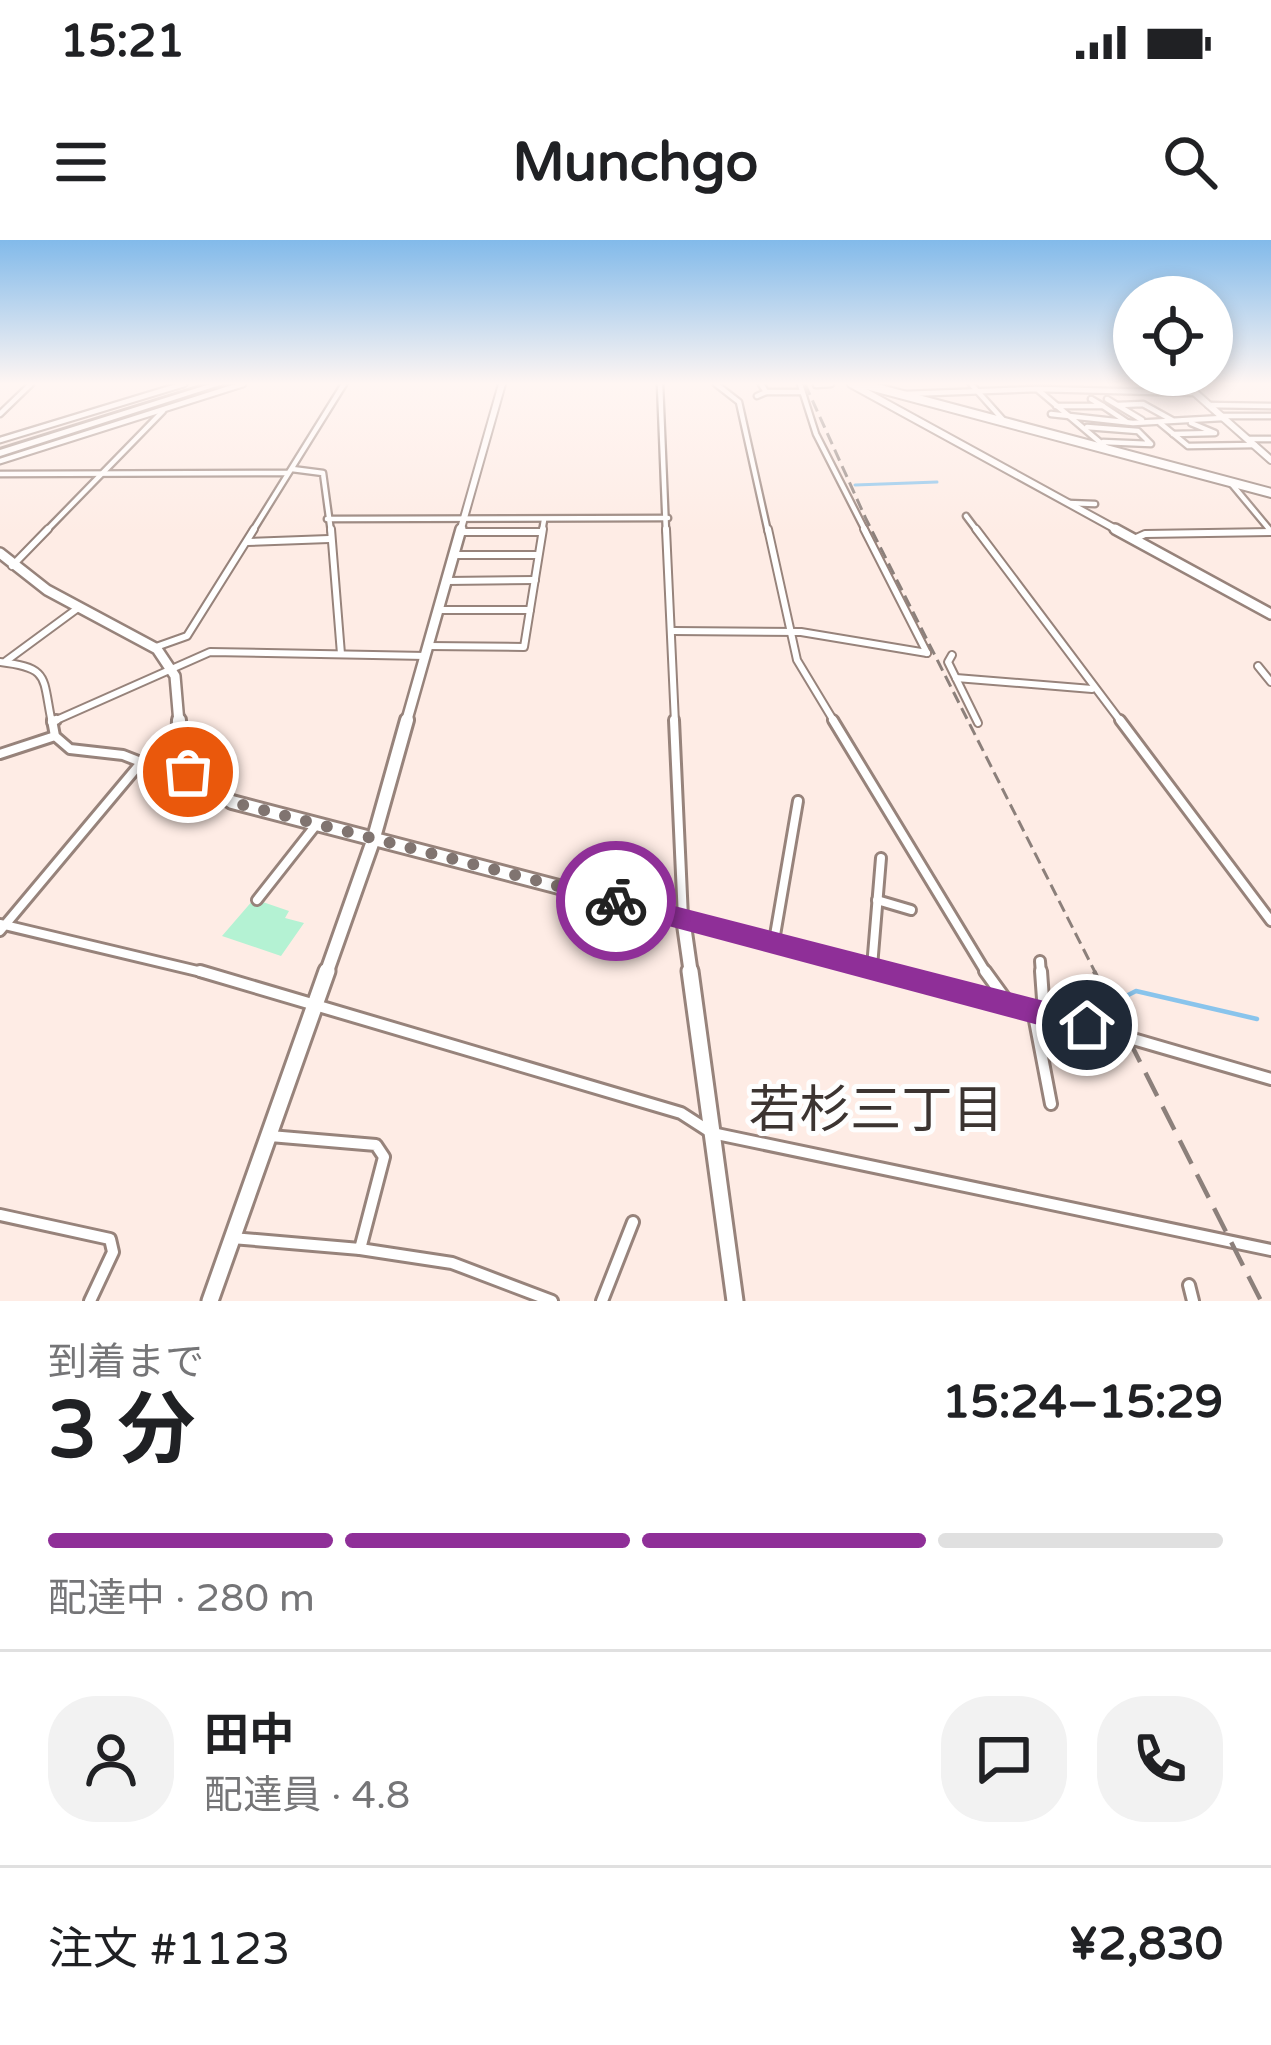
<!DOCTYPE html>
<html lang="ja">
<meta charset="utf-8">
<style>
body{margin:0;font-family:"Varela Round","Noto Sans JP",sans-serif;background:#f2f2f2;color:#202124;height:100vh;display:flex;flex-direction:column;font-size:45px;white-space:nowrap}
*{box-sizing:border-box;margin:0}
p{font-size:39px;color:#757577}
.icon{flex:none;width:66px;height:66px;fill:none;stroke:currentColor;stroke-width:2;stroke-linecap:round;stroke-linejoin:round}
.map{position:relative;height:1061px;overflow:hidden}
.side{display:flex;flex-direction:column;background:#fff;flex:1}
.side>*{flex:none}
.controls{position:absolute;left:1113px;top:36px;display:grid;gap:24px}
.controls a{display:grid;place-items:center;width:120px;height:120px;border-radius:50%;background:#fff;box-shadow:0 6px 18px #0003;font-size:60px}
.pin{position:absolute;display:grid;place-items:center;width:102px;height:102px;color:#fff;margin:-51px;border:6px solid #fff;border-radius:50%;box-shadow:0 3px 12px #0007}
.courier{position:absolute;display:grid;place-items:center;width:120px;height:120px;margin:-60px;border:9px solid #8f2f98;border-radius:50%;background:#fff;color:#222;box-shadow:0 3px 15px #0007}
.headline em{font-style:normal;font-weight:700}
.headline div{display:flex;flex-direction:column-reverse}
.headline{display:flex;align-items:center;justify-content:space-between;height:204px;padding:0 48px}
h1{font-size:78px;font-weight:700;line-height:90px}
.bar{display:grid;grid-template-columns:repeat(4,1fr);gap:18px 12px;align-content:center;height:144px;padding:0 48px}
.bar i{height:15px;border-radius:9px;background:#e0e0e0}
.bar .selected{background:#8f2f98}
.bar p{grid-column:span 4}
.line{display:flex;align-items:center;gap:30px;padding:0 48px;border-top:3px solid #e0e0e0}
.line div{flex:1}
.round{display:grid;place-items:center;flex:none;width:126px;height:126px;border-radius:48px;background:#f2f2f2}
.status{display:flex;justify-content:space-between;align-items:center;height:84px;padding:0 60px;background:#fff;direction:ltr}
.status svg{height:33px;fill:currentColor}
header{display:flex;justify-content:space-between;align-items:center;height:156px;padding:0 48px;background:#fff;font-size:54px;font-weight:700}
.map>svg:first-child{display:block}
.green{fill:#b4f2d3}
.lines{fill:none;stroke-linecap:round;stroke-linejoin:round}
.stream-far1{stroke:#89c4ec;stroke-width:3}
.stream{stroke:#89c4ec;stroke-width:4.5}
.minor-tunnel{stroke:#d7c7c1;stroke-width:4.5;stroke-dasharray:4.5 3;stroke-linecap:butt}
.minor-far3-casing{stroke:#97837b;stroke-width:9}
.minor-far2-casing{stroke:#97837b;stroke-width:10}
.minor-far1-casing{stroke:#97837b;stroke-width:14}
.minor-casing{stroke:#97837b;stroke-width:16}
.tertiary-far3-casing{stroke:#97837b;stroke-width:10}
.tertiary-far2-casing{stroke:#97837b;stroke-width:14}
.tertiary-far1-casing{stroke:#97837b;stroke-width:18}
.tertiary-casing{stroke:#97837b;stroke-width:21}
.primary-casing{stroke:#97837b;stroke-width:12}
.motorway-casing{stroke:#97837b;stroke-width:6}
.minor-far3{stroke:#fff;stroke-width:4.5}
.minor-far2{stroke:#fff;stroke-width:6}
.minor-far1{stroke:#fff;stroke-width:8}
.minor{stroke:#fff;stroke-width:10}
.tertiary-far3{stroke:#fff;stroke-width:6}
.tertiary-far2{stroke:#fff;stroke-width:9}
.tertiary-far1{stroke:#fff;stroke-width:12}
.tertiary{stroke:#fff;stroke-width:15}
.primary{stroke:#fff;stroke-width:8}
.motorway{fill:#fff;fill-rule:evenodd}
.rail-far1{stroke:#8c807b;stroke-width:3;stroke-dasharray:12 6;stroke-linecap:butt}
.rail{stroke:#8c807b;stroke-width:4.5;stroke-dasharray:26 12;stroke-linecap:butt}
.route{fill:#8f2f98}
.done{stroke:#807470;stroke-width:12;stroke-dasharray:0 21.6}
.labels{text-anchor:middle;stroke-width:10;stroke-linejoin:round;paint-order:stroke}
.near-neighbourhood-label{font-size:51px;fill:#3c3431;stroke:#fefefe}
</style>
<div class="status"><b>15:21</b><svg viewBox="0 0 49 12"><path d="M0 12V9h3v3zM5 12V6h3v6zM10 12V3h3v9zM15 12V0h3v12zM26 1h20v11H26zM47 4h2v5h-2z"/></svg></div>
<header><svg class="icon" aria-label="menu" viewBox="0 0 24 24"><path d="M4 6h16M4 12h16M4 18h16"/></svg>Munchgo<svg class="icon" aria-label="search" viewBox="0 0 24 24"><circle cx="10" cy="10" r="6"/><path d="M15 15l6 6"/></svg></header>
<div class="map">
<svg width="1271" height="1061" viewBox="0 0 1271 1061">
<rect width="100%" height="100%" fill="#feece5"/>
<polygon class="green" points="254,659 289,671 285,678 304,683 281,716 222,696"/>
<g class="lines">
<polyline class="stream-far1" points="855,245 937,242"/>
<polyline class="stream" points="1083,778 1136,751 1257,779"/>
<polyline class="minor-tunnel" points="168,165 183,147"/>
<defs>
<g id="minor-far3">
<polyline points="660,144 666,292"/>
<polyline points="716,144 739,162 768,292"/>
<polyline points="800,144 816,194 866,292"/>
<polyline points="971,144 1005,182"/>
<polyline points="816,145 831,144"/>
<polyline points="1038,149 1195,153"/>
<polyline points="766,152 802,152"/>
<polyline points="905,154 1037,149 1108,209"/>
<polyline points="757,156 766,152 761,144"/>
<polyline points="1107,159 1142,180"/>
<polyline points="1118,165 1143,164 1172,180"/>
<polyline points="1208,165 1271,166"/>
<polyline points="1056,166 1103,166 1091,159"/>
<polyline points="1103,166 1127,182"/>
<polyline points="0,174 31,144"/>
<polyline points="1051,174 1133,183 1223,178"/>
<polyline points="1220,176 1271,176"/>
<polyline points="1160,183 1188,206 1255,205"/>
<polyline points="1087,187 1138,191 1151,204 1103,202"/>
<polyline points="1173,194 1215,193 1191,183"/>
<polyline points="1248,199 1271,199"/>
<polyline points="0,200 184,144"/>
<polyline points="0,221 243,144"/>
<polyline points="292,229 323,233 331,292"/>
<polyline points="0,234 288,233"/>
<polyline points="1230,242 1270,290"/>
<polyline points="1068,263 1095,264"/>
<polyline points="966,276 978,292"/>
<polyline points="327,279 668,278"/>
<polyline points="45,292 163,171"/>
<polyline points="252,292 344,144"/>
<polyline points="542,292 544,280"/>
</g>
<g id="minor-far2">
<polyline points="331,289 341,414"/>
<polyline points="666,289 675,483"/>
<polyline points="768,289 797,420 835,483"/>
<polyline points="864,289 927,413"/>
<polyline points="976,289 1122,483"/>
<polyline points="461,292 542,292"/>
<polyline points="1134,299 1145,294 1271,292"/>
<polyline points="247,302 329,299"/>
<polyline points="454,315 538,315"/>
<polyline points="12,326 48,289"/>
<polyline points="447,341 535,340"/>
<polyline points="439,370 530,370"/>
<polyline points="673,391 801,392 927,413"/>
<polyline points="428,406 524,407 543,289"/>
<polyline points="156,407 187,396 254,289"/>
<polyline points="952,415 948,422 978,483"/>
<polyline points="6,421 78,368"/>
<path d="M0 422C51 428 42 437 52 483"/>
<polyline points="1258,426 1271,442"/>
<polyline points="956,438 1092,449"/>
<polyline points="52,482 210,412 426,416"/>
</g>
<g id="minor-far1">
<polyline points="52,480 55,496 70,509 123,515 174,535 188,532"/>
<polyline points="674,480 683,678"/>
<polyline points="833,480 987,734"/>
<polyline points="1120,480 1271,681"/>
<polyline points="52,482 56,480"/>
<polyline points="0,514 55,496"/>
<polyline points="257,660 316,585"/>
<polyline points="877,660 911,670"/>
<polyline points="0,684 210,734"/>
<polyline points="0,691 139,525"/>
<polyline points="774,701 798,561"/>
<polyline points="1040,721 1041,734"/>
<polyline points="872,727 881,618"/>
</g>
<g id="minor">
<polyline points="200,731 681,873 712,893 1271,1010"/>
<polyline points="985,731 1006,760"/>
<polyline points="1041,731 1044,773"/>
<polyline points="1051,864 1033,770 1271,839"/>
<polyline points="0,975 110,999 113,1012 90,1061"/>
<polyline points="232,998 360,1009 384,917 376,905 270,896"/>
<polyline points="360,1009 452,1023 552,1061"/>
<polyline points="1189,1045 1193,1061"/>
<polyline points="602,1061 633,982"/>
</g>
<g id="tertiary-far3">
<polyline points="851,144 1121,292"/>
<polyline points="1185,144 1271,220"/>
<polyline points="460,292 502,144"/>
</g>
<g id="tertiary-far2">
<polyline points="1115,289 1271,374"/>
<polyline points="0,313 47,350 157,409 175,436 179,483"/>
<polyline points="406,483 461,289"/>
</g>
<g id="tertiary-far1">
<path d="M179 480C177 523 198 541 232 562L894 734"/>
<polyline points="683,678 691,734"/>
<polyline points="326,734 373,601 407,480"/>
</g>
<g id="tertiary">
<polyline points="690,731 735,1061"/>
<polyline points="882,731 1033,770"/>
<polyline points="210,1061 327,731"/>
</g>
<polyline id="primary" points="862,144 1271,253"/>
<polygon id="motorway" points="210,144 223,144 0,216 0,210"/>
</defs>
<use href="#minor-far3" class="minor-far3-casing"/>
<use href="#minor-far2" class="minor-far2-casing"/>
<use href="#minor-far1" class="minor-far1-casing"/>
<use href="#minor" class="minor-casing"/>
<use href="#tertiary-far3" class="tertiary-far3-casing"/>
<use href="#tertiary-far2" class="tertiary-far2-casing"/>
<use href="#tertiary-far1" class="tertiary-far1-casing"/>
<use href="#tertiary" class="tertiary-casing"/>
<use href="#primary" class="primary-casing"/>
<use href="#motorway" class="motorway-casing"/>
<use href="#minor-far3" class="minor-far3"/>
<use href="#minor-far2" class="minor-far2"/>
<use href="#minor-far1" class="minor-far1"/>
<use href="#minor" class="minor"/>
<use href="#tertiary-far3" class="tertiary-far3"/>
<use href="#tertiary-far2" class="tertiary-far2"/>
<use href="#tertiary-far1" class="tertiary-far1"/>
<use href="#tertiary" class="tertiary"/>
<use href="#primary" class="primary"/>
<use href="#motorway" class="motorway"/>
<polyline class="rail-far1" points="805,144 866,279 1096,734"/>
<polyline class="rail" points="1094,731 1261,1061"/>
</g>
<linearGradient id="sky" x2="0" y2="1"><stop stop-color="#82baea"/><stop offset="0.49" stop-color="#fff6f3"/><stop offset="1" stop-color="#fff6f3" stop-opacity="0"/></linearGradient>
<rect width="1271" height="293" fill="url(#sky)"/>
<polygon class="route" points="616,651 1087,772 1096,776 1100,785 1096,794 1087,798 616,672 604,661"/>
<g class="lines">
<polyline class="done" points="188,532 232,562 616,661"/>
</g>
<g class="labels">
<g class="near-neighbourhood-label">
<text x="876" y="887">若杉三丁目</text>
</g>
</g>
</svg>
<div class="controls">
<a><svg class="icon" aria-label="locate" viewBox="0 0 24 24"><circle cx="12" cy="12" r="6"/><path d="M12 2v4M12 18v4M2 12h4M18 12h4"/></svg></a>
</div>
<div class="pin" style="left:188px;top:532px;background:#ea580c"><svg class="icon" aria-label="bag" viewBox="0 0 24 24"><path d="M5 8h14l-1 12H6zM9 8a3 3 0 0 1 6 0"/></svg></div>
<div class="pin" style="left:1087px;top:785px;background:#1f2937"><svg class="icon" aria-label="home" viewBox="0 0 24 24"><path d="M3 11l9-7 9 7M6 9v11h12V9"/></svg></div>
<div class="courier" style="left:616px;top:661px"><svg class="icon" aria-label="bike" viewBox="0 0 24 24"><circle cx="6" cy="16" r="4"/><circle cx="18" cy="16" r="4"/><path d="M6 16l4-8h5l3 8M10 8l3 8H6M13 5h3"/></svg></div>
</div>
<section class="side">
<div class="headline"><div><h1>3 分</h1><p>到着まで</p></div><em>15:24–15:29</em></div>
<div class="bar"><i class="selected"></i><i class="selected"></i><i class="selected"></i><i></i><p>配達中 · 280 m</p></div>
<div class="line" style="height:216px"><a class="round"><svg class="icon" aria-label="person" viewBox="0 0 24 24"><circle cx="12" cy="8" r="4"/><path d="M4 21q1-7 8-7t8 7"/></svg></a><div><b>田中</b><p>配達員 · 4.8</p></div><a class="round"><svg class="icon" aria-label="chat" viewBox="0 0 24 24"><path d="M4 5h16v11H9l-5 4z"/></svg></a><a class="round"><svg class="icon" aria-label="phone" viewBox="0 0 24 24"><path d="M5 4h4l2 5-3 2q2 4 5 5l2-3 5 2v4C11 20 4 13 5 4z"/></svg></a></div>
<div class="line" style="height:156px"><div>注文 #1123</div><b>¥2,830</b></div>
</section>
